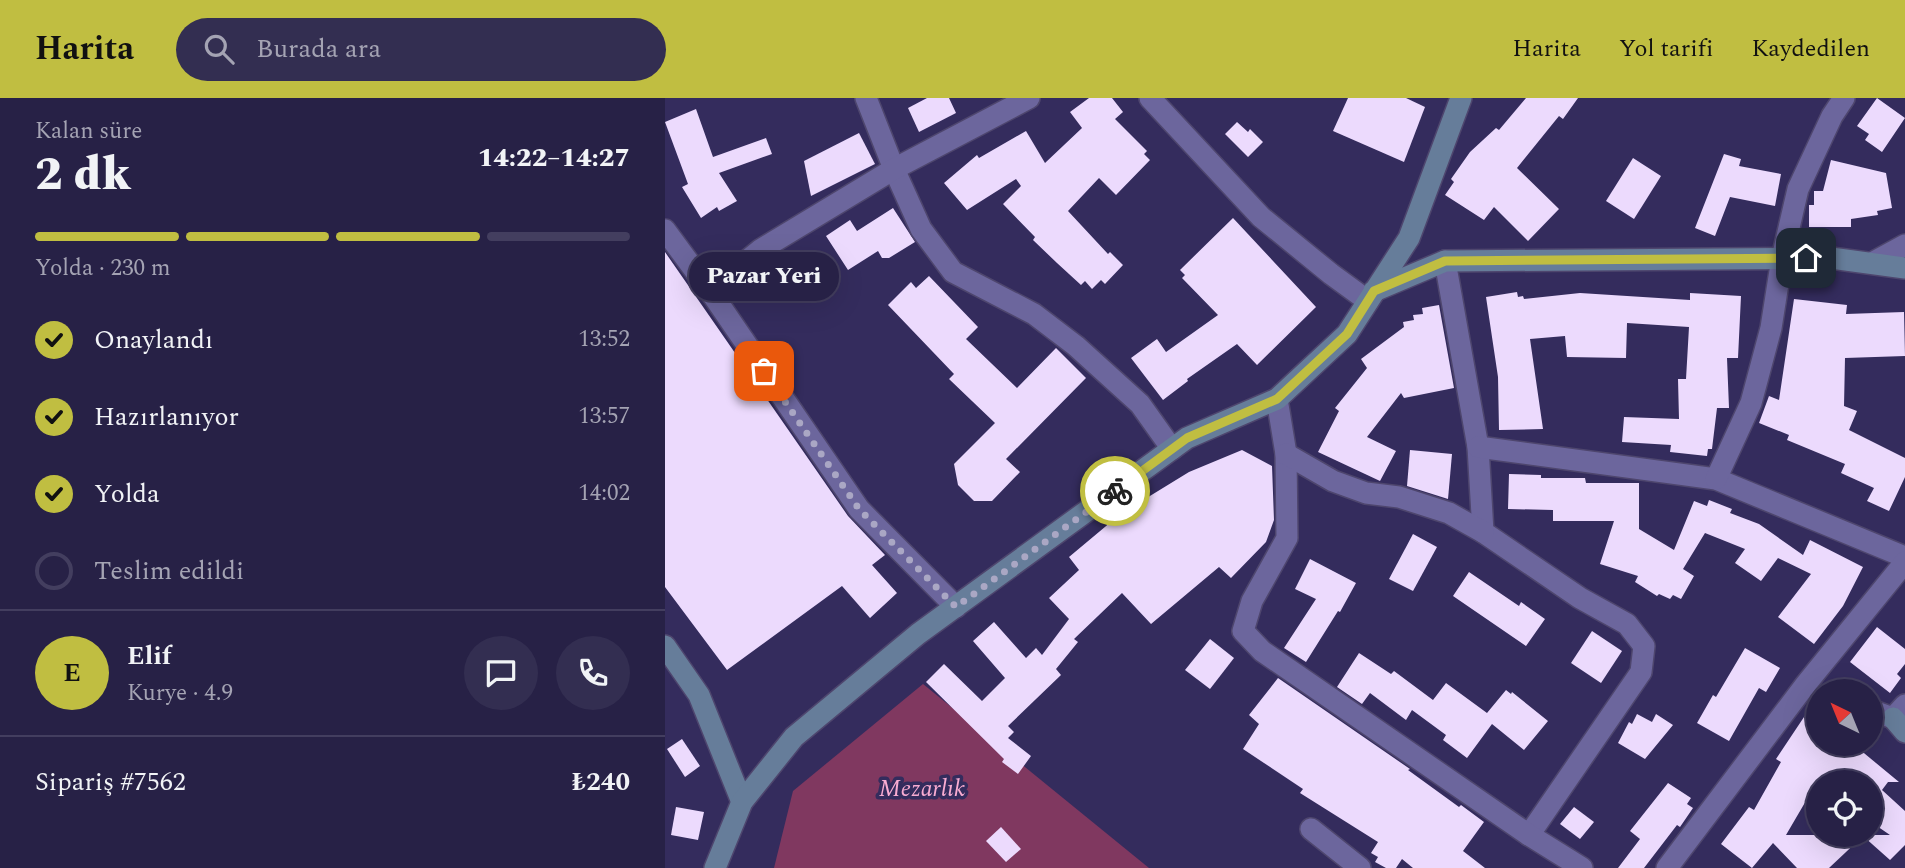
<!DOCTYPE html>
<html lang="tr">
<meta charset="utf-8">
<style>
body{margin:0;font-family:Spectral,serif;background:#332e51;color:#f1f3f6;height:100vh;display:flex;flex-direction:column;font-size:26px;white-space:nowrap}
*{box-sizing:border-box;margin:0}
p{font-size:23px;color:#a4a3b3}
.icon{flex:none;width:38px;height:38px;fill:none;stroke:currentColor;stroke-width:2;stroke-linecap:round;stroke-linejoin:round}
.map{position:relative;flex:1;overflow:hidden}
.drawer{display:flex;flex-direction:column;background:#272146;width:665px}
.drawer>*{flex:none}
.needle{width:46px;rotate:317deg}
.tools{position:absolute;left:1141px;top:581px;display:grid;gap:14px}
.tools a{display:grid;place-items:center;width:77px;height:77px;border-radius:50%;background:#272146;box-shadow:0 7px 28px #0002,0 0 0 2px #433e5f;font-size:35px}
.pin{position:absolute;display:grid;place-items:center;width:60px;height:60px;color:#fff;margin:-30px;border-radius:14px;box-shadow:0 4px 10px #0006}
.courier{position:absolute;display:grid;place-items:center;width:70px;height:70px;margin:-35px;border:5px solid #c0be41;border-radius:50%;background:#fff;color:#222;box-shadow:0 2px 9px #0007}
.bubble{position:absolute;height:49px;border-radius:24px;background:#272146;box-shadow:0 7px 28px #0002,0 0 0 2px #433e5f;font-size:23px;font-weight:800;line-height:49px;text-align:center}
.headline em{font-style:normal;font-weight:800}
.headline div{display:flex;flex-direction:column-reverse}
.headline{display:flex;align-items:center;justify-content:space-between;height:119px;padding:0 35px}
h1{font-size:46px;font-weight:800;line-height:52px}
.bar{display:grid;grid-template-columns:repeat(4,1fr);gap:10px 7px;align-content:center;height:84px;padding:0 35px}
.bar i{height:9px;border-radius:5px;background:#433e5f}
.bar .active{background:#c0be41}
.bar p{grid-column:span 4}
.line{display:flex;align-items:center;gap:18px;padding:0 35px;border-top:2px solid #433e5f}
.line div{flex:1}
.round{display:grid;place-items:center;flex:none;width:74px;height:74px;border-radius:37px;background:#332e51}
ol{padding:0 35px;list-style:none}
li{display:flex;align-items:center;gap:21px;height:77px}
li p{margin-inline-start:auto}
li .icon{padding:7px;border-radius:50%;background:#c0be41;color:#111;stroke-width:4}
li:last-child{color:#a4a3b3}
li i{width:38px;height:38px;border:4px solid #433e5f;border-radius:50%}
header{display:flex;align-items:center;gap:42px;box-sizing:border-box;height:98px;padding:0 35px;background:#c0be41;color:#111}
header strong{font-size:33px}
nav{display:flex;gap:38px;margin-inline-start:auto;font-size:24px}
.search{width:490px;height:63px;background:#332e51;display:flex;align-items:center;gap:18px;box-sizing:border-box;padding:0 24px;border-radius:38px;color:#a4a3b3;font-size:26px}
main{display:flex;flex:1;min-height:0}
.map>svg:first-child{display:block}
.green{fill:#803860}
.building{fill:#ecdafd;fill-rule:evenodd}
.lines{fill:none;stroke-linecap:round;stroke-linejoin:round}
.street-casing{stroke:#4e466e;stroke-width:24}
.secondary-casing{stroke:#4e466e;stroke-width:24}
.street{stroke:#6c669d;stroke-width:21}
.secondary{stroke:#667d9a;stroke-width:21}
.done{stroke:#aaa7c4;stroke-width:7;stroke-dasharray:0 12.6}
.route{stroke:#c0be41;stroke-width:9}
.labels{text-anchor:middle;stroke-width:7;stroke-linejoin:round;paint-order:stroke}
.park-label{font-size:24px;font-style:italic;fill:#f9acd2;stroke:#342c5d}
</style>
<header>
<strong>Harita</strong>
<div class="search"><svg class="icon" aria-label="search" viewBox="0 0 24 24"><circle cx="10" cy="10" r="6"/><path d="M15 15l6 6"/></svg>Burada ara</div>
<nav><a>Harita</a><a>Yol tarifi</a><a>Kaydedilen</a></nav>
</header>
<main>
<section class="drawer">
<div class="headline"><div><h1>2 dk</h1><p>Kalan süre</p></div><em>14:22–14:27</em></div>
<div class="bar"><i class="active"></i><i class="active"></i><i class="active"></i><i></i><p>Yolda · 230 m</p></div>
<ol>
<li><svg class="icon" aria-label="check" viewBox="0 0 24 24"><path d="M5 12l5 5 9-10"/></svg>Onaylandı<p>13:52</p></li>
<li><svg class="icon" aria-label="check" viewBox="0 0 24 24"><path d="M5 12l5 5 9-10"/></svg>Hazırlanıyor<p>13:57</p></li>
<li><svg class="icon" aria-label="check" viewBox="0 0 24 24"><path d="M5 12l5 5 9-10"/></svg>Yolda<p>14:02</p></li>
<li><i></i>Teslim edildi</li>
</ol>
<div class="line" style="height:126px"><b class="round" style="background:#c0be41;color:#111">E</b><div><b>Elif</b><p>Kurye · 4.9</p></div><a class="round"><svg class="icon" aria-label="chat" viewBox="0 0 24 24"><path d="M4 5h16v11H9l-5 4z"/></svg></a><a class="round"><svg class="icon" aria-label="phone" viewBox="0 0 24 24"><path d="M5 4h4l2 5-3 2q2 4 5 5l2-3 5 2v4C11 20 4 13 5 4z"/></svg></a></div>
<div class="line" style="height:91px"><div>Sipariş #7562</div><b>₺240</b></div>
</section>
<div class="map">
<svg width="1240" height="770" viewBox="0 0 1240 770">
<rect width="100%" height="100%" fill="#342c5d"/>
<polygon class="green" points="258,586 484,770 109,770 128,693"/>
<g class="building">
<polygon points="262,0 284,0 291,15 254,34 243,10"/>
<polygon points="424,0 447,0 458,14 450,21 482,53 479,56 485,62 451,97 434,80 403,113 443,156 445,154 458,167 440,186 436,182 427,191 420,183 416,187 392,165 368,142 370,139 338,106 356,88 351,81 302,112 279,85 312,57 314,60 361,33 380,65 417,30 405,14"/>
<polygon points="683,0 741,0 760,9 739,64 668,33"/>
<polygon points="861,0 913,0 898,21 894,18 852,70 894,111 863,143 829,109 819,122 780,97 789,84 786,81 805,54 831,30 834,32"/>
<polygon points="1212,0 1240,20 1217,54 1200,42 1204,36 1192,28"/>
<polygon points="31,11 48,59 101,40 107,56 54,75 72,103 54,113 52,109 36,120 17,89 23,86 0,24"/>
<polygon points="572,24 583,34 585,31 598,44 583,59 560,36"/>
<polygon points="194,35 210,66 146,98 139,63"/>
<polygon points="1059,56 1076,61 1074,68 1116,76 1110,108 1065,99 1050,138 1030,130"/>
<polygon points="968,60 996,78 969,121 941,103"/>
<polygon points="1166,62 1221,75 1227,110 1212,113 1213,117 1186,121 1186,129 1144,129 1144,107 1149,107 1149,93 1158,93"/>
<polygon points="228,110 250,144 224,160 217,160 213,153 183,172 161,138 185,122 192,133"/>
<polygon points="568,120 651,209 592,267 572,246 522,281 523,283 498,302 466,260 492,241 501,254 553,217 517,180 520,177 515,172"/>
<polygon points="0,154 183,418 220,457 207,467 232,495 205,520 177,488 62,572 0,489"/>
<polygon points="264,178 313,229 301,241 352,290 391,250 421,280 341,361 355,374 327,403 309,403 293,387 289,366 330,325 284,281 289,276 223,207 246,184 251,190"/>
<polygon points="852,194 853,199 858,198 859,201 915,195 1025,202 1025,195 1076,198 1073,260 1062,260 1064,310 1052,310 1047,351 1043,351 1042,358 1005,354 1006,347 957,344 959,319 1014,321 1013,281 1021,281 1024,229 962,225 961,260 902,259 900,238 865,241 878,331 834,332 833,279 821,199"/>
<polygon points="1129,201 1182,207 1181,216 1239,214 1240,258 1180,260 1179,308 1192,313 1184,332 1240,360 1240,379 1224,413 1202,403 1209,390 1176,375 1180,366 1122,342 1124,337 1094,325 1104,298 1114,302"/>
<polygon points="774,207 789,290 739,300 736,295 702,339 731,353 715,383 653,354 674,313 670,310 702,270 696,261 739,229 738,224 749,222 748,217 758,216 757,210"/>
<polygon points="577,352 607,368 609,422 601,444 566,480 554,469 486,526 457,495 409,541 413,544 391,571 396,577 343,628 349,634 343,640 366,658 353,676 337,664 339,661 261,584 279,566 317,603 340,580 308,543 329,524 361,560 371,550 377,557 404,521 384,500 414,472 404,459 477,398 480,401 524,374"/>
<polygon points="745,352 787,356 783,401 742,388"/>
<polygon points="844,376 876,377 876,380 920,380 921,385 974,385 974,431 1009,452 1029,403 1042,408 1044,402 1067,411 1065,415 1094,426 1138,457 1145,442 1198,469 1178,508 1149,546 1113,519 1146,476 1113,460 1096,483 1070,465 1080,451 1040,435 1018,471 1029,478 1016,501 1008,497 1005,501 994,496 992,498 970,484 973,478 935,466 949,423 888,423 888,412 843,411"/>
<polygon points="748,436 772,449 748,493 724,481"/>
<polygon points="645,461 691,485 675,514 673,513 641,564 619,550 651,501 630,491"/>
<polygon points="804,474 854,508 856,504 880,521 861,548 788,498"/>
<polygon points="1212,529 1240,551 1240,566 1232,576 1236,580 1225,595 1185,564"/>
<polygon points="927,533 957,553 936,585 906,565"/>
<polygon points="545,541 569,560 545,591 520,572"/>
<polygon points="1080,550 1115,570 1101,594 1094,590 1064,643 1032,625 1048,597 1051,599"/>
<polygon points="694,555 726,576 729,573 768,602 781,585 822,615 841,592 846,596 847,594 883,623 859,652 827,626 802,660 778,642 781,637 747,612 741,622 705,595 697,606 672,589"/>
<polygon points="613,580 745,671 743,672 794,709 796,707 819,724 798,753 820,770 748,770 737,761 731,770 721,770 710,764 713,759 706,755 713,744 635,695 638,691 578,651 594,626 584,617"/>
<path d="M1153 598V646H1188L1234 684H1223L1217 692 1240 713V747L1225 762 1198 738 1164 770H1132L1108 745 1087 770 1056 746 1084 709 1089 712 1116 664 1111 661ZM1152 684H1206V724L1225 737H1121Z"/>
<polygon points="972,616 987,624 991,616 1008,627 980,661 953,645 964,624 967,626"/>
<polygon points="17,641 35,668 20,679 2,651"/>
<polygon points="1003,685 1026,700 1022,706 1028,710 1015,729 1012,727 979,770 953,770 975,741 965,733"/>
<polygon points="11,709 39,714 33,742 6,737"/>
<polygon points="909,709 929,724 915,741 895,726"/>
<polygon points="336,729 356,751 341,764 321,743"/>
</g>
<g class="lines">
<defs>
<g id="street">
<polyline points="201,0 229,71 256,131 288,174 369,216 411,248 475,306 507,351"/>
<polyline points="485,0 596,119 666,176 703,203"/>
<polyline points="0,132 45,193 194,411 291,509"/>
<polyline points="780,163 813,349 818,434 915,500 962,526 979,548 976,574 864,737"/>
<polyline points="1207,165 1240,147"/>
<polyline points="45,193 95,152 229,71 364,0"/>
<polyline points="612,301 621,356 622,440 587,503 578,533 597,553 864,737 917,770"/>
<polyline points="813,349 1051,381 1240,459"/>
<polyline points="621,356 668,383 701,395 734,399 784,415 818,434"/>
<polyline points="1051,381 1086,305 1106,230 1117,160 1133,91 1167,18 1179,0"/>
<polyline points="1206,612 1228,620 1240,607"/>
<polyline points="646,731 695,770"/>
<polyline points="1002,770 1141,586 1240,464"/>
</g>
<g id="secondary">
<polyline points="709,193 780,163 1166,160 1240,170"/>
<polyline points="0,548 34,597 77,704"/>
<polyline points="1228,620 1240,634"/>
<polyline points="50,770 77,704 129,639 253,536 522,340 612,301 682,236 744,140 796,0"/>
</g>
</defs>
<use href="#street" class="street-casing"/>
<use href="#secondary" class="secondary-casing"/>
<use href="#street" class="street"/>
<use href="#secondary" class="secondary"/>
</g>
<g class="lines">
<polyline class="done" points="99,273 194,411 291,509 450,393"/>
<polyline class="route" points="450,393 522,340 612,301 682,236 709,193 780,163 1141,160"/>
</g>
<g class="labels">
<g class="park-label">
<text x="257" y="698">Mezarlık</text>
</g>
</g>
</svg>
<div class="tools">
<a><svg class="needle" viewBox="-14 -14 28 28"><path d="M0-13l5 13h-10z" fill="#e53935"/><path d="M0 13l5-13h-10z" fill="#a4a3b3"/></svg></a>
<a><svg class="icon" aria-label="locate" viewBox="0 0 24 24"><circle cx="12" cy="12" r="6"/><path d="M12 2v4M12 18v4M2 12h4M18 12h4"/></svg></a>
</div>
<div class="pin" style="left:99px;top:273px;background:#ea580c"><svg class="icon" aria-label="bag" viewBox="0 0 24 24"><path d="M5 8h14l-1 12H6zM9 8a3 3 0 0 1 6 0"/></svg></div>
<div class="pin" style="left:1141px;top:160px;background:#1f2937"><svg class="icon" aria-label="home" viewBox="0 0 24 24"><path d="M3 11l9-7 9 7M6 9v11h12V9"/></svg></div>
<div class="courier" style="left:450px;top:393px"><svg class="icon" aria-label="bike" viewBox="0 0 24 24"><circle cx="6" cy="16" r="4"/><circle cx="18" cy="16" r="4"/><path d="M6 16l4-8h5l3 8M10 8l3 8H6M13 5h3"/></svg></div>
<div class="bubble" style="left:24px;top:154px;width:150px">Pazar Yeri</div>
</div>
</main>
